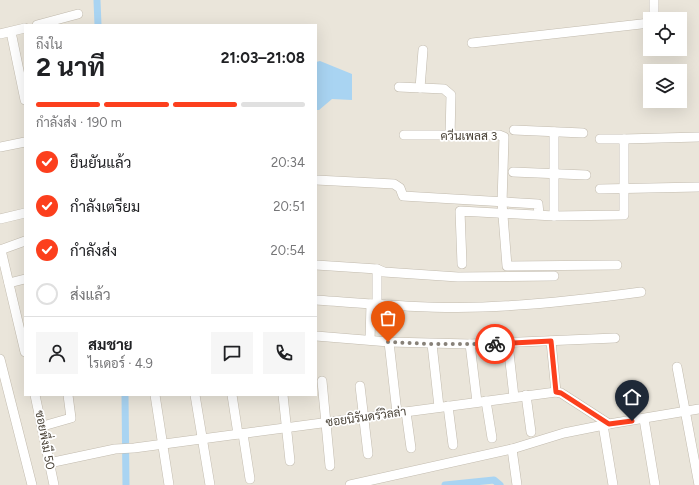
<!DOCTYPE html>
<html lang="th">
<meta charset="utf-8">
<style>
body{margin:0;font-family:Figtree,Sarabun,sans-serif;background:#f6f6f6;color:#202124;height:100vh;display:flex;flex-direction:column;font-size:15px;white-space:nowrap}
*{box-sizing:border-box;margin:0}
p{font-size:13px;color:#757577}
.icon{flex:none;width:22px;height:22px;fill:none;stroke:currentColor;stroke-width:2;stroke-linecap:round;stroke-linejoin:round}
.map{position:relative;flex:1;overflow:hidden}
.details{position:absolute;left:24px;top:24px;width:293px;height:372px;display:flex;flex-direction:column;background:#fff;border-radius:0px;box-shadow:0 4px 16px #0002}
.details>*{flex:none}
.buttons{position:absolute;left:643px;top:12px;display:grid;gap:8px}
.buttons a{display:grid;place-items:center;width:44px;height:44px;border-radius:0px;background:#fff;box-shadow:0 4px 16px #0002;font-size:20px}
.pin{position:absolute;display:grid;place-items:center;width:34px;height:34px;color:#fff;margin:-41px -17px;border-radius:50% 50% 50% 0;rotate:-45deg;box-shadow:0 0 4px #0007}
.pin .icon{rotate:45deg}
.courier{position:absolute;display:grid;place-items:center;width:40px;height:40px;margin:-20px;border:3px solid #fc3f1d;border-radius:50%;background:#fff;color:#222;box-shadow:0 1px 5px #0007}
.summary em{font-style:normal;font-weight:700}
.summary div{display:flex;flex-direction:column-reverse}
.summary{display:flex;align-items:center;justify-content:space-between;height:68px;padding:0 12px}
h1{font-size:26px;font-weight:700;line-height:30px}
.bar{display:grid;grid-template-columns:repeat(4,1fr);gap:6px 4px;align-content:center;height:48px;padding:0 12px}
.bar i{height:5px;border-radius:3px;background:#e0e0e0}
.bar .on{background:#fc3f1d}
.bar p{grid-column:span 4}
.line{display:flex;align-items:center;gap:10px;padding:0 12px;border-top:1px solid #e0e0e0}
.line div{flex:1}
.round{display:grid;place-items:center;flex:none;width:42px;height:42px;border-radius:0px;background:#f6f6f6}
ol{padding:0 12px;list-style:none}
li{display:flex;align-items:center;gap:12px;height:44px}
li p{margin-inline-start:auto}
li .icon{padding:4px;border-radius:50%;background:#fc3f1d;color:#fff;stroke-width:4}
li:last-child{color:#757577}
li i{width:22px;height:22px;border:2px solid #e0e0e0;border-radius:50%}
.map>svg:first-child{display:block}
.residential{fill:#eae5da;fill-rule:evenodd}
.water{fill:#a9d4f2}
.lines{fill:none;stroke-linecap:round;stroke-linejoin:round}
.canal{stroke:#a9d4f2;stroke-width:7}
.minor-casing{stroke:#c2bbae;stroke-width:10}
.minor{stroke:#fff;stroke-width:9}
.done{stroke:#878178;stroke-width:4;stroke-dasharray:0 7.2}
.route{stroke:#fc3f1d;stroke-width:5}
.labels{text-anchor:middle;stroke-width:3.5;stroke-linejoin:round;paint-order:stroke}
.street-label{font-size:12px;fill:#4b4439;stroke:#fff}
</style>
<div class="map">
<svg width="699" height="485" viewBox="0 0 699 485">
<rect width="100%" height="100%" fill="#f6f3ec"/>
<path class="residential" d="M0 0H699V485H0ZM650 19H680V49H650ZM25 25H316V395H25ZM650 71H680V101H650Z"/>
<polygon class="water" points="320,61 352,74 352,100 332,99 319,110 316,110 316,62"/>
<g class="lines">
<g class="canal">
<polyline points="97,0 98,25"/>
<polyline points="125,395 126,485"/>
<polyline points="445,485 494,480 500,485"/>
</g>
<defs>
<g id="minor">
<polyline points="654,19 654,0"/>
<polyline points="37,25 78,14"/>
<polyline points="11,32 25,100"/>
<polyline points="0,34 25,28"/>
<polyline points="472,43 650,23"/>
<polyline points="399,87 444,89 451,95 450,136"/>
<polyline points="420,88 423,50"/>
<polyline points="514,130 583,133"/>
<polyline points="554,132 554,216"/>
<polyline points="404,135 499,135 504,137 502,203 507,266 617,265"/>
<polyline points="624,139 699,137"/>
<polyline points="0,147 25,142"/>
<polyline points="513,172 586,175"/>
<polyline points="316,180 394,184 400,188 403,196 538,204 539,214"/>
<polyline points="600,189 699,187"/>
<polyline points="0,219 25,213"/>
<polyline points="0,250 25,241"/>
<polyline points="1,250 25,352"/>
<polyline points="462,264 460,211 554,216 624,215 624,139 600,139"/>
<polyline points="316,265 377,269 384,272 458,277 554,276"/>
<polyline points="9,283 25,279"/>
<path d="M316 300C371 304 428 309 483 307 537 305 589 299 641 292"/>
<polyline points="377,304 377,269"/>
<polyline points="316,336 389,342 470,344 615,338"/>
<polyline points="370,340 371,304"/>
<polyline points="551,341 556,392"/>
<polyline points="389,342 397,413"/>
<polyline points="432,344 439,407"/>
<polyline points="470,344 477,402"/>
<polyline points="508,344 514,397"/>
<polyline points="0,359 32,485"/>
<polyline points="677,367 699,485"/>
<polyline points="322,381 330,466"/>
<polyline points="360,386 368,454"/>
<polyline points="35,395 54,485"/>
<polyline points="155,395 169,485"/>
<polyline points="195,395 210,485"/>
<polyline points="232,395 238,434"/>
<polyline points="283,395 290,461"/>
<polyline points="526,395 531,432"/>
<polyline points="486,401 492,438"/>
<polyline points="448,406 453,445"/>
<polyline points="406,412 411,448"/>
<polyline points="644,419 655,485"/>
<polyline points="603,425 613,485"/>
<polyline points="43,426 71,418 68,395"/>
<polyline points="243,434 250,479"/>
<polyline points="512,449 517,485"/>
<polyline points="49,463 115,449 134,448 556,392 561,393 609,424"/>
<polyline points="350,485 512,449 564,433 609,424 699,409"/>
</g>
</defs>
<use href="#minor" class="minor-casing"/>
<use href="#minor" class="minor"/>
</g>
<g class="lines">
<polyline class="done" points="388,342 432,344 495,344"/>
<polyline class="route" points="495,344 551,341 556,392 561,393 609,424 632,421"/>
</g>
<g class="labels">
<g class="street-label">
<text x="469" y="140">ควีนเพลส 3</text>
<text transform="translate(366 417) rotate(-8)" y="4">ซอยนิรันดร์วิลล่า</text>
<text transform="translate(45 440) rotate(79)" y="4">ซอยพึ่งมี 50</text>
</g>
</g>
</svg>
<div class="buttons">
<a><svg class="icon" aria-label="locate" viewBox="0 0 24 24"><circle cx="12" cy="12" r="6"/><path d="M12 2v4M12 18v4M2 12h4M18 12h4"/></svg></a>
<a><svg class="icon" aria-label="layers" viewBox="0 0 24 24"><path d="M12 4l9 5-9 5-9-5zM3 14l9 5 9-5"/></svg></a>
</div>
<div class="pin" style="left:388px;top:342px;background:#ea580c"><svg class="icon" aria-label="bag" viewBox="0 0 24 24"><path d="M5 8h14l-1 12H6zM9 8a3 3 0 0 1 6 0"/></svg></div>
<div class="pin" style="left:632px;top:421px;background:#1f2937"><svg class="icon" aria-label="home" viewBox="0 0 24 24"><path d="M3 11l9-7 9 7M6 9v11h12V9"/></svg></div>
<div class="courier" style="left:495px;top:344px"><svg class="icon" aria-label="bike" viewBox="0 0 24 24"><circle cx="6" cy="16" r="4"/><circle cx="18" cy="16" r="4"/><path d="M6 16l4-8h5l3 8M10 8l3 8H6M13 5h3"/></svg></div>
<section class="details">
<div class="summary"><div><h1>2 นาที</h1><p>ถึงใน</p></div><em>21:03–21:08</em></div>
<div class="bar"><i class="on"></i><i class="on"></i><i class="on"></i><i></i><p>กำลังส่ง · 190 m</p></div>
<ol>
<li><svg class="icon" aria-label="check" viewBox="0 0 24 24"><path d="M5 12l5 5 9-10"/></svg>ยืนยันแล้ว<p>20:34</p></li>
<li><svg class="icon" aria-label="check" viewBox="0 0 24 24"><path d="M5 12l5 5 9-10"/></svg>กำลังเตรียม<p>20:51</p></li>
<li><svg class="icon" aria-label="check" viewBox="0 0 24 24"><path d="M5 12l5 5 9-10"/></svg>กำลังส่ง<p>20:54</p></li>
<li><i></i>ส่งแล้ว</li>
</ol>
<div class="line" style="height:72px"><a class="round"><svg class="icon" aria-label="person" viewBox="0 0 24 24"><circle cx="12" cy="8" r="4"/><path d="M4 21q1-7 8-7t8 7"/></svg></a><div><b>สมชาย</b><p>ไรเดอร์ · 4.9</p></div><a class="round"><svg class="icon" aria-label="chat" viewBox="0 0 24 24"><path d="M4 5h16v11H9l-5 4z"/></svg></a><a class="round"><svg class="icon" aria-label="phone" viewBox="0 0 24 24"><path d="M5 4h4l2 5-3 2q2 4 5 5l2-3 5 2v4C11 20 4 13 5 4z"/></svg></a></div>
</section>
</div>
